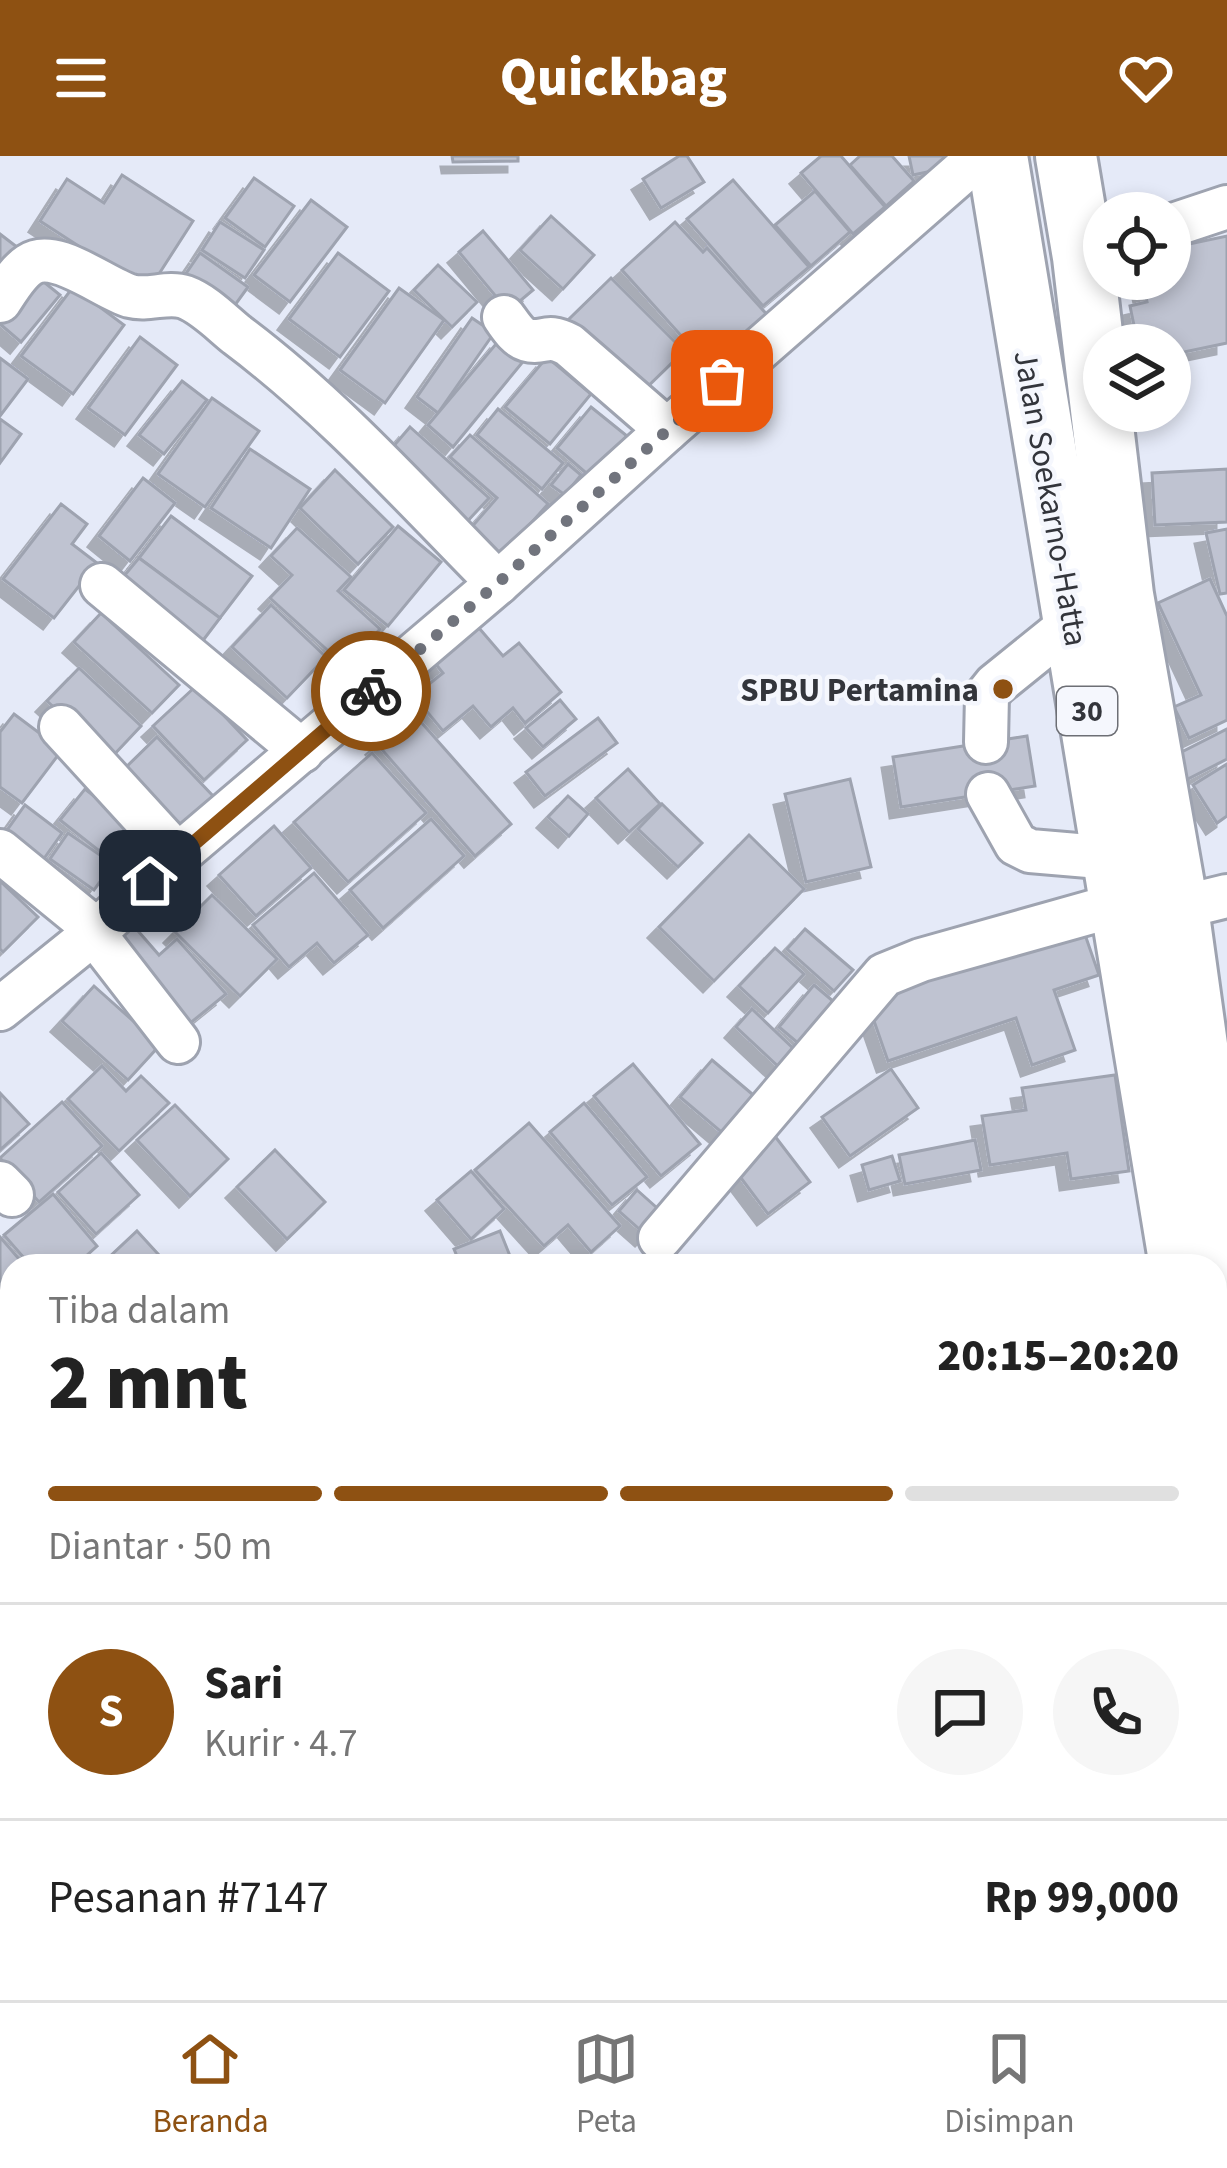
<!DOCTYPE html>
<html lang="id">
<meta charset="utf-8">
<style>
body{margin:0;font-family:"Source Sans 3",sans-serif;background:#f6f6f6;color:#222;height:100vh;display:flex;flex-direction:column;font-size:45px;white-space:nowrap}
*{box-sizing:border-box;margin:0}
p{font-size:39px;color:#767676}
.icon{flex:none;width:66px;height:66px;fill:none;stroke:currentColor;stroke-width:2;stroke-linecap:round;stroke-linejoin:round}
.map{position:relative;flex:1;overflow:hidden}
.side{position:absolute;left:0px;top:1098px;width:1227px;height:747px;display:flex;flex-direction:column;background:#fff;border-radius:36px 36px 0 0;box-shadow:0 6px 18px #0003}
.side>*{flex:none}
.tools{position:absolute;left:1083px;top:36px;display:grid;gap:24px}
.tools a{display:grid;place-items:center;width:108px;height:108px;border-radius:50%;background:#fff;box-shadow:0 6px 18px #0003;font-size:60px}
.pin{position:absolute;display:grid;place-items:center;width:102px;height:102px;color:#fff;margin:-51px;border-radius:24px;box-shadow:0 6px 18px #0006}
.courier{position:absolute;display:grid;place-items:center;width:120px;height:120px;margin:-60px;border:9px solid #8e5112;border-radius:50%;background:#fff;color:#222;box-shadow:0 3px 15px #0007}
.overview em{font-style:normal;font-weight:800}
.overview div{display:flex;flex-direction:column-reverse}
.overview{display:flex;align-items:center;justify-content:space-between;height:204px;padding:0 48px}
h1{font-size:78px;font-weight:800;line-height:90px}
.bar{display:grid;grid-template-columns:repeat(4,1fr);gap:18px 12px;align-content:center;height:144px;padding:0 48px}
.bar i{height:15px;border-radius:9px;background:#e0e0e0}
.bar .active{background:#8e5112}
.bar p{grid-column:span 4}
.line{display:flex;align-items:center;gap:30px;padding:0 48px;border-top:3px solid #e0e0e0}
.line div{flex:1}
.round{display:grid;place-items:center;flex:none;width:126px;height:126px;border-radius:63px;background:#f6f6f6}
header{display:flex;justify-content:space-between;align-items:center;height:156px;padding:0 48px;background:#8e5112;color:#fff;font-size:54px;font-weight:800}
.tab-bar{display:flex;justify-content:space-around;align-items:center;height:168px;border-top:3px solid #e0e0e0;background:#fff;font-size:33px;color:#767676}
.tab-bar a{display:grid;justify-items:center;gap:6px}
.tab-bar .active{color:#8e5112}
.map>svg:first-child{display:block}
.building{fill:#bfc3d1;stroke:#9ea3b0;stroke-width:3;filter:url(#shadow)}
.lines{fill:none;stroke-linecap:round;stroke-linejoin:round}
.minor-casing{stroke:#9ea3b0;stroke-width:48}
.highway-casing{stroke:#9ea3b0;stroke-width:66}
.minor{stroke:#fff;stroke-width:42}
.highway{stroke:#fff;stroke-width:60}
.done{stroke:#71747d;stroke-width:12;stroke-dasharray:0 21.6}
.route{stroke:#8e5112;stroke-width:15}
.poi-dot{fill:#8e5112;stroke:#f5f7fd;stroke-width:4.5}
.labels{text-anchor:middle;stroke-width:9;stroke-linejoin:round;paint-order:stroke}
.shield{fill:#f5f7fd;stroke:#6d6f75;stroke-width:3}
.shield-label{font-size:30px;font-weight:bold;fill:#33353b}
.street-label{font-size:33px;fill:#33353b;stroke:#f5f7fd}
.poi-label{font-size:33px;font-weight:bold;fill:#33353b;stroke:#f5f7fd;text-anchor:end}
</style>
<header><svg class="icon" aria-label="menu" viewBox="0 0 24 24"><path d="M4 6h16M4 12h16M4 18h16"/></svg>Quickbag<svg class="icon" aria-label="heart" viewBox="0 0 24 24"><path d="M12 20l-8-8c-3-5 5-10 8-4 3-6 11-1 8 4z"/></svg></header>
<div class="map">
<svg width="1227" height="1844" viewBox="0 0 1227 1844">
<defs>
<filter id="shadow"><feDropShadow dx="-11" dy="11" stdDeviation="0" flood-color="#0004"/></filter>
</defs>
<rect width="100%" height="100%" fill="#e5eaf8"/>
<g class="building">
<polygon points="452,0 518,0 518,5 453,6"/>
<polygon points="679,0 687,0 704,26 661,52 643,23"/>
<polygon points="821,0 841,0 885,51 853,78 801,17"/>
<polygon points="860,0 892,0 914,25 886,50 850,9"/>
<polygon points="909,0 954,0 956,10 913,19"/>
<polygon points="122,19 193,65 148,135 40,65 67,23 104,47"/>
<polygon points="254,22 294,50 265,91 225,62"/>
<polygon points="733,24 809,111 763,150 687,63"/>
<polygon points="815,35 850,76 811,110 775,69"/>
<polygon points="311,44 347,71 290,146 254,119"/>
<polygon points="551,60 594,99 563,133 520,94"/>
<polygon points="220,66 264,94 245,122 202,94"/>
<polygon points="675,66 703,96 707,92 770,162 712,214 622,114"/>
<polygon points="483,75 533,134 508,155 459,96"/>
<polygon points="0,78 17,91 0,114"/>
<polygon points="1227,80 1227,187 1170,199 1170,189 1138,189 1130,150 1147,146 1142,123 1170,123 1170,92"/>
<polygon points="200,97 248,131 230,156 183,122"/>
<polygon points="338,97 389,135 340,201 289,163"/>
<polygon points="438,109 477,146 452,171 414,134"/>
<polygon points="34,118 60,139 21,186 0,168 0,159"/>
<polygon points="611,122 684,195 639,239 566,166"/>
<polygon points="73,131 124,169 73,238 21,200"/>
<polygon points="399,132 444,164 385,247 340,214"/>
<polygon points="472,162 494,177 438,257 417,241"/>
<polygon points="140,181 177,209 125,279 88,252"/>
<polygon points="501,182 526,202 453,291 428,269"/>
<polygon points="547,201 591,238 550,288 505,251"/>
<polygon points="0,202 28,223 0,260"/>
<polygon points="182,225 207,244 164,298 139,279"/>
<polygon points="212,242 259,275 205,351 158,318"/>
<polygon points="591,251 627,280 592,322 557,292"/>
<polygon points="498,253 563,307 542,333 477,279"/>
<polygon points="0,263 21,278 0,307"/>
<polygon points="410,271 489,342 463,370 385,300"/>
<polygon points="470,279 548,348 495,408 463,381 497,342 450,301"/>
<polygon points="250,293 310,333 271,392 211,352"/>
<polygon points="568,308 581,319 565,339 551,329"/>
<polygon points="1227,313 1227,366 1155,369 1152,317"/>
<polygon points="335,314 393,371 358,408 300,352"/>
<polygon points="143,322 175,347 130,405 99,380"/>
<polygon points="61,348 87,368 72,388 97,407 54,462 3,423"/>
<polygon points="171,360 252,420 220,462 139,402"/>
<polygon points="398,370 441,406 388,470 344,434"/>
<polygon points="297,372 351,421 338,435 380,473 346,511 270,442 292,419 271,400"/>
<polygon points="1227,373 1227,437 1220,438 1206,377"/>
<polygon points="139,402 220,462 198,491 119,426"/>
<polygon points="1210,423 1227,460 1227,564 1189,582 1174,551 1201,539 1158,447"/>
<polygon points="271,449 326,501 287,542 232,491"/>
<polygon points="101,457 179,529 152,557 74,486"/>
<polygon points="473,465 503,500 519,487 561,536 525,567 513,552 491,571 473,550 443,575 414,540 443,517 430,501"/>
<polygon points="79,512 141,570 110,603 47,545"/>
<polygon points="196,530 247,584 204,624 153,570"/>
<polygon points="560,544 576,563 543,591 526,572"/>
<polygon points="413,557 511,668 475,700 377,588"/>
<polygon points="14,558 62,594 22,647 0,631 0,576"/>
<polygon points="598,562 617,587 545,640 526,616"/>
<polygon points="1227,573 1227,603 1182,626 1170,602"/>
<polygon points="1027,580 1035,630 901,651 893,601"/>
<polygon points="157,581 214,641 176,678 119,618"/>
<polygon points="372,597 426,657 348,726 294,666"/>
<polygon points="1227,608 1227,660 1217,667 1193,629"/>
<polygon points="628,613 660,648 629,676 596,642"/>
<polygon points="850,623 871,711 806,726 785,638"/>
<polygon points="85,633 131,669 107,701 60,664"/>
<polygon points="568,640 588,658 569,680 548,661"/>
<polygon points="662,648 702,687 678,711 638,673"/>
<polygon points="25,649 62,677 38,711 0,684"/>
<polygon points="431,663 464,700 383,772 350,734"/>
<polygon points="274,670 311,712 256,760 219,719"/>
<polygon points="68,677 113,708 94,734 50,703"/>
<polygon points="749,679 804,733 714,825 659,771"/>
<polygon points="314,717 368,779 334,807 317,787 289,811 253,769"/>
<polygon points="0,725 38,761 3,796 0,793"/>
<polygon points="212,739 277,803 240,840 175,776"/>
<polygon points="132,768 159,799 177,783 226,838 178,877 107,791"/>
<polygon points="1082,770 1099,819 1054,834 1075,894 1032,909 1016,862 888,905 866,842"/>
<polygon points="805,773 853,814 834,835 787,793"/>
<polygon points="775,792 804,818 768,857 739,830"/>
<polygon points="814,829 847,857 812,899 779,871"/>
<polygon points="94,830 160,889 128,924 62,865"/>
<polygon points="752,853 798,897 782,914 736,871"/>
<polygon points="712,904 771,954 739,991 680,941"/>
<polygon points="633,908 700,988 661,1020 594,940"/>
<polygon points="102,910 126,935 141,920 169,947 119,995 68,943"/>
<polygon points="891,913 918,952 850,1000 822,961"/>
<polygon points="1115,919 1129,1015 1071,1023 1067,997 990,1009 982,960 1026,954 1022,932"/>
<polygon points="0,937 29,968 0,994"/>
<polygon points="62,946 102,990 39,1046 0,1002"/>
<polygon points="584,947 647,1021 612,1049 550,976"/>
<polygon points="175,949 228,1003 190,1040 137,984"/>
<polygon points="529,967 620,1070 591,1096 568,1069 544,1090 475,1014"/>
<polygon points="774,979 810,1026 768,1058 732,1010"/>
<polygon points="975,984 981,1014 905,1028 899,999"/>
<polygon points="275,994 325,1046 287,1083 237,1031"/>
<polygon points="101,997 139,1039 96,1078 58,1036"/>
<polygon points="892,1000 900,1025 869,1034 862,1009"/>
<polygon points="471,1015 504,1053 471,1083 437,1044"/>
<polygon points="637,1034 665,1059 646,1079 619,1055"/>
<polygon points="53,1038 97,1090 75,1110 31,1110 4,1079"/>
<polygon points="137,1075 169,1110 107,1110 104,1106"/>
<polygon points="500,1075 514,1110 461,1110 454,1093"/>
<polygon points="0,1081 25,1110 12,1110 12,1149 3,1157 0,1154"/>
<polygon points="12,1158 12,1197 0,1183 0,1169"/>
<polygon points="1224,1823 1227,1844 1120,1844 1174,1833 1215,1833 1215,1825"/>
<polygon points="243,1833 275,1833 267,1844 257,1844"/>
<polygon points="349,1833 402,1833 415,1843 341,1844"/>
</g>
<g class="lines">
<defs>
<g id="minor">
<polyline points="1170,70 1227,51"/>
<path d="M0 145C8 133 17 117 29 109 55 91 103 132 130 140 149 145 167 135 185 141 204 148 222 167 237 179 333 251 414 342 498 427"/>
<path d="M504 161C510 169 517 181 527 184 544 189 545 176 569 189L667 274"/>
<polyline points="102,429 302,595"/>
<polyline points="61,571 178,699"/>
<polyline points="986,586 987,539 995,529 1073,466 1090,456"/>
<polyline points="988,638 1016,688 1030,695 1112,702"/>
<polyline points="0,695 82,762 178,886"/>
<polyline points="1178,752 1227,740"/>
<polyline points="0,853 93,778 178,699 498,427 667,274 980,0"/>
<polyline points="0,1027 12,1039"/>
<polyline points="660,1082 884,819 921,804 1120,748"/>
<polyline points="1215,1660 1227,1653"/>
<polyline points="1215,1709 1227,1732"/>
</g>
<g id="highway">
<polyline points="997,0 1180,1110"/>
<polyline points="1066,0 1083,101 1123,439 1178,752 1227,1106"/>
<polyline points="1215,1343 1227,1427"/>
</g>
</defs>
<use href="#minor" class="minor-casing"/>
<use href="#highway" class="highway-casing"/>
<use href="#minor" class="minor"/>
<use href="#highway" class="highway"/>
</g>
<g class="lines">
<polyline class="done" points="371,535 498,427 722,225"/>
<polyline class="route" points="150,725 371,535"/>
</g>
<circle class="poi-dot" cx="1003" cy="533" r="12"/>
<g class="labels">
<rect class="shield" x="1057" y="531" width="60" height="48" rx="9"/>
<g class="shield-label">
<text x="1087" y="565">30</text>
</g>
<g class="street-label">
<text transform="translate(1052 342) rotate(80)" y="12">Jalan Soekarno-Hatta</text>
</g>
<g class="poi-label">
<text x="979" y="545">SPBU Pertamina</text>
</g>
</g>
</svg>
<div class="tools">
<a><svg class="icon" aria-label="locate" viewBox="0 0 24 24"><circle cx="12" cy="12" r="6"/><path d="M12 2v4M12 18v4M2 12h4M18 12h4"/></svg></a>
<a><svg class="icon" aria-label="layers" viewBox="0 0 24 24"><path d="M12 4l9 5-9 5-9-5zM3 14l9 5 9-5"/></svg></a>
</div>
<div class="pin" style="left:722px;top:225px;background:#ea580c"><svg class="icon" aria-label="bag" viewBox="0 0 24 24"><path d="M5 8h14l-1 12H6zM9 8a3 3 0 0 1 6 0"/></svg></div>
<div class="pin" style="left:150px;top:725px;background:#1f2937"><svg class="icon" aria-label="home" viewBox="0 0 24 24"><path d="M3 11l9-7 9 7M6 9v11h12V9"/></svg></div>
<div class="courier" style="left:371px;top:535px"><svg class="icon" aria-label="bike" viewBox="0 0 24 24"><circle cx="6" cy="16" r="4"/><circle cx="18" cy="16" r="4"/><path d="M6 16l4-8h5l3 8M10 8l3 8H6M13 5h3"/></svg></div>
<section class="side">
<div class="overview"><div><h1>2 mnt</h1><p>Tiba dalam</p></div><em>20:15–20:20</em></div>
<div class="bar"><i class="active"></i><i class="active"></i><i class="active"></i><i></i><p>Diantar · 50 m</p></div>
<div class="line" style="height:216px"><b class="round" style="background:#8e5112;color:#fff">S</b><div><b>Sari</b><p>Kurir · 4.7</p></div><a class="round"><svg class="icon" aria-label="chat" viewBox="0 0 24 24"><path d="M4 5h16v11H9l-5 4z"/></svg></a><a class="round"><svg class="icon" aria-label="phone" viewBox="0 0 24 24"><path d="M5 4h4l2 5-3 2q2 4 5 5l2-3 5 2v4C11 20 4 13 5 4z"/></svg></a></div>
<div class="line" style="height:156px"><div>Pesanan #7147</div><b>Rp 99,000</b></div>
</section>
</div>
<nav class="tab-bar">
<a class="active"><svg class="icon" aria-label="home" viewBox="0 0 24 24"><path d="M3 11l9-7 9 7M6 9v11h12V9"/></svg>Beranda</a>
<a><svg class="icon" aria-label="map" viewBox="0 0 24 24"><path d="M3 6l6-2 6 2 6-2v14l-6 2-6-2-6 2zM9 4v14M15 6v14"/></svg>Peta</a>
<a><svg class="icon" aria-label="saved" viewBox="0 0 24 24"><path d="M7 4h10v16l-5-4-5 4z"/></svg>Disimpan</a>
</nav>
